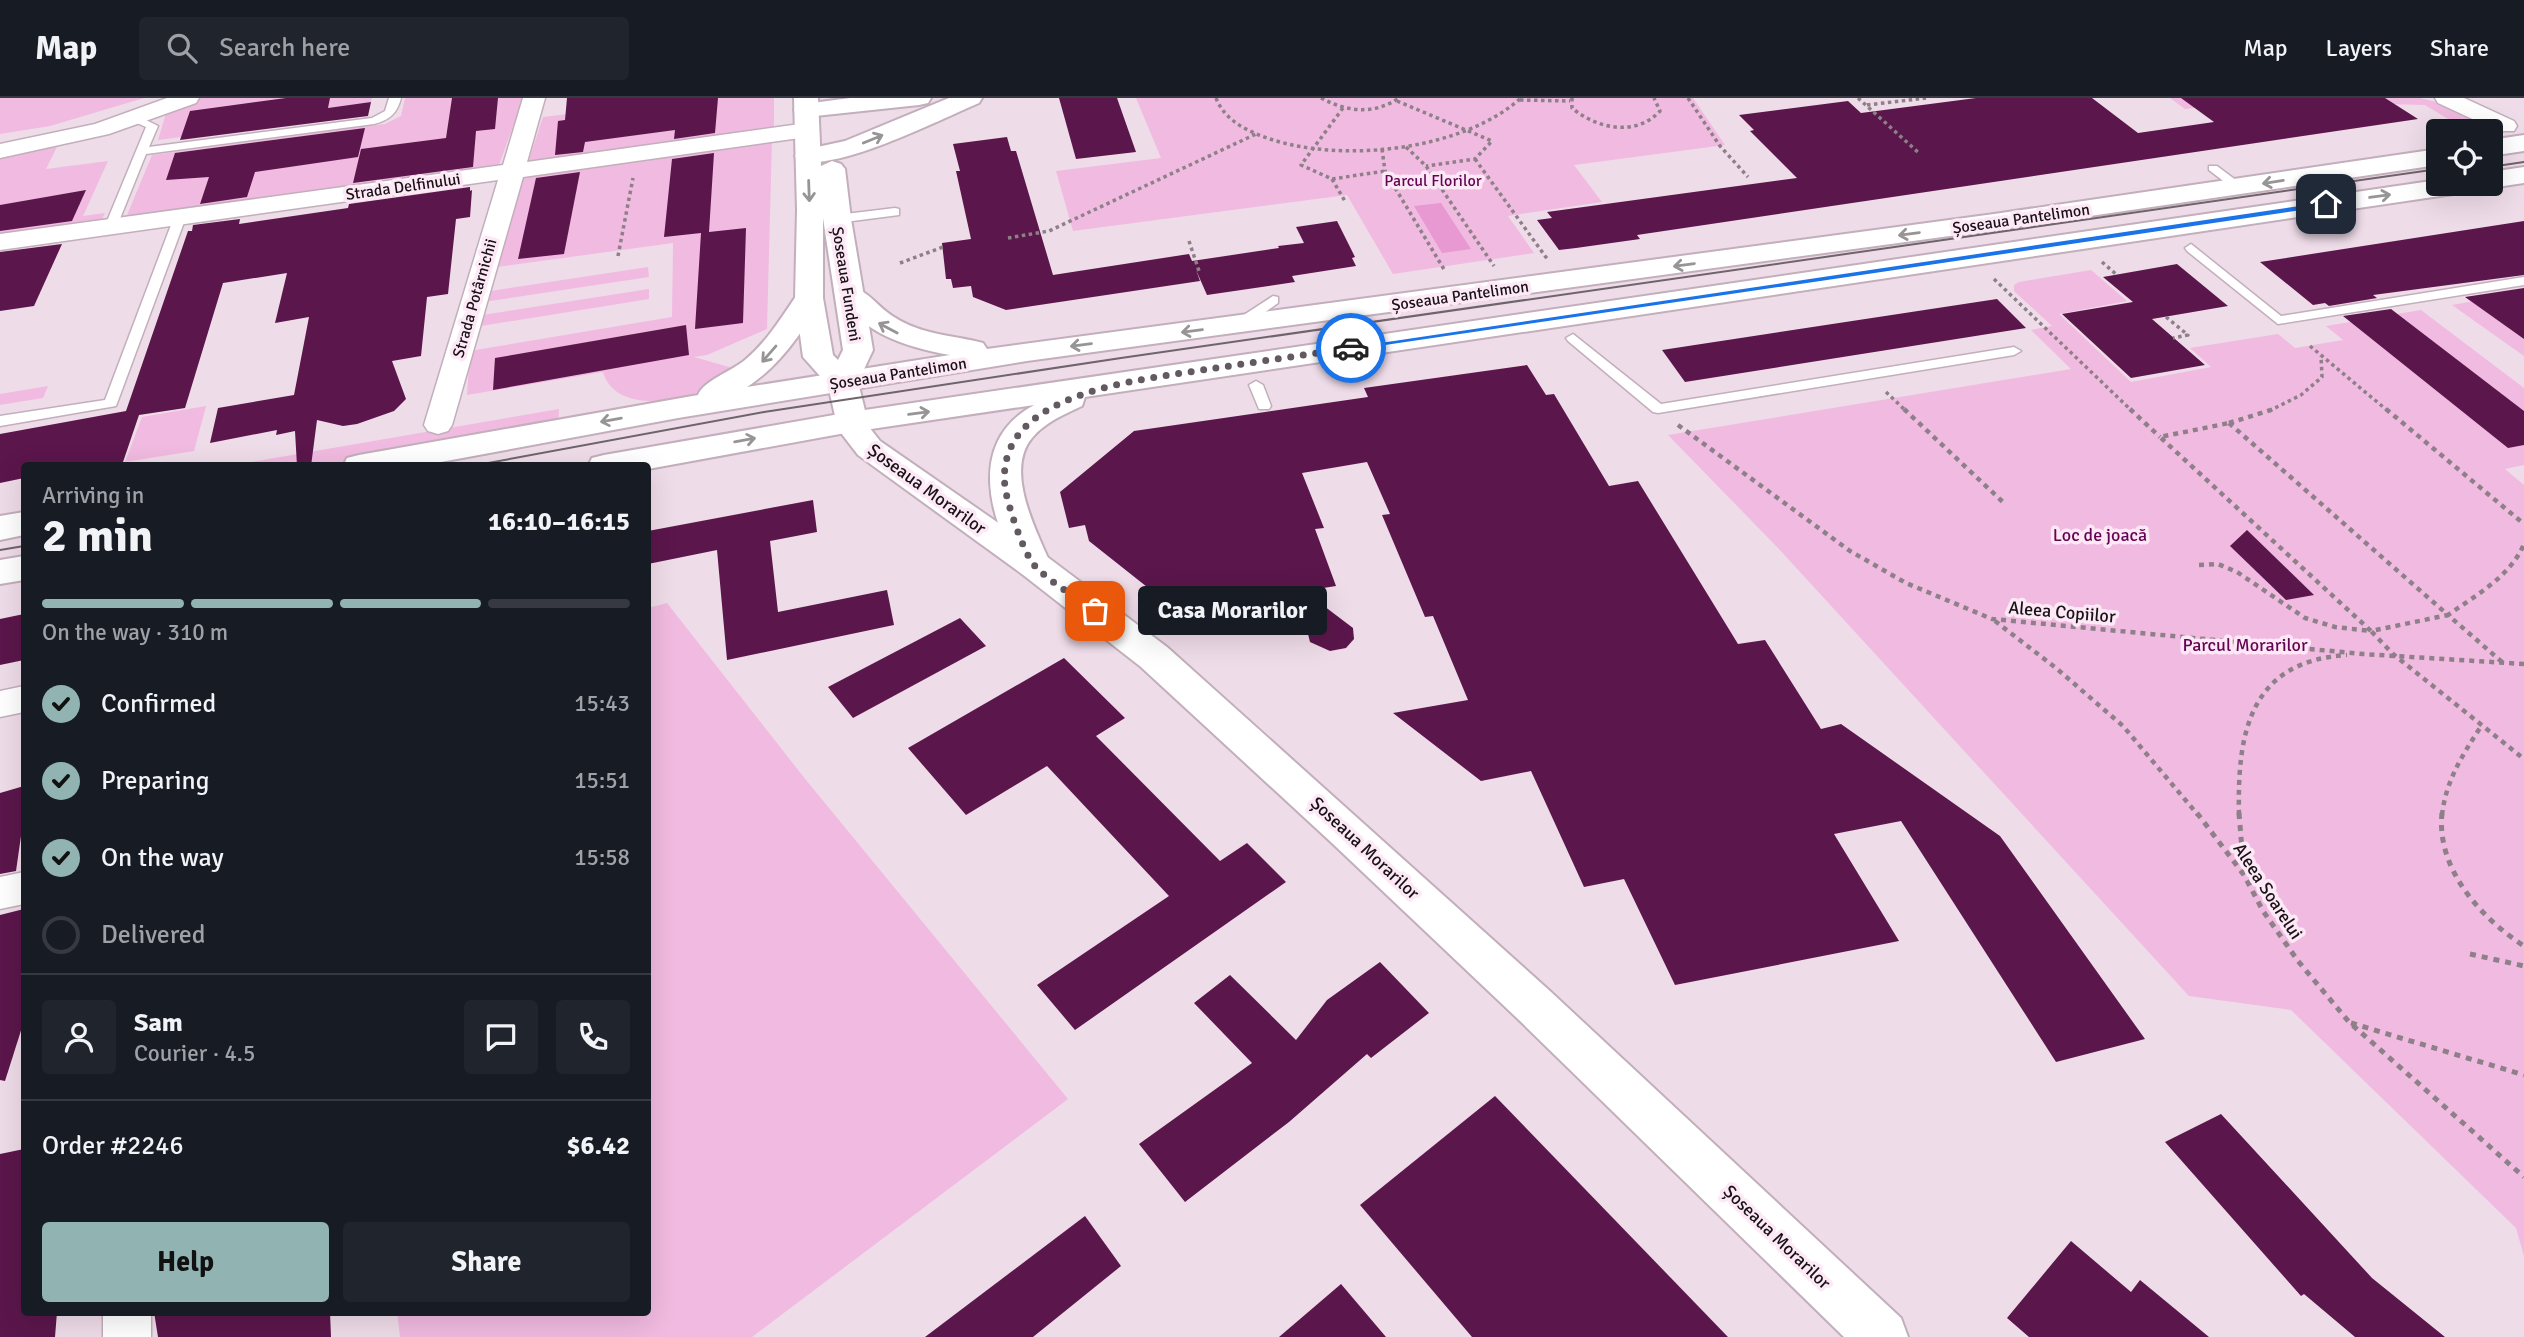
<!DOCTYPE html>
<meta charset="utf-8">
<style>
body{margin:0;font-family:Signika,sans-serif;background:#20242c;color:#f1f3f6;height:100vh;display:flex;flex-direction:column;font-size:26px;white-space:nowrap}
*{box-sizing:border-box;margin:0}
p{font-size:23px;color:#9ea1a6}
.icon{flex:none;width:38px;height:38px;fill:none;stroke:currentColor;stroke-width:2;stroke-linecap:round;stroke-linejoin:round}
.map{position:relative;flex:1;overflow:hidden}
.details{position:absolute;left:21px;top:364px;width:630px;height:854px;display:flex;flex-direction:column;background:#171b24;border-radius:7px;box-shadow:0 7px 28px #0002}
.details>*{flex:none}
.buttons{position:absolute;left:2426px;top:21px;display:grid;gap:14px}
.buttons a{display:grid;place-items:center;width:77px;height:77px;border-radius:7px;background:#171b24;box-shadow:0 7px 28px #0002;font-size:35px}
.pin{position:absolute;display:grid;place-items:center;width:60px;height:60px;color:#fff;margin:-30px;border-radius:14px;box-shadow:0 4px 10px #0006}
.courier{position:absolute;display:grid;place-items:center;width:70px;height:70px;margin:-35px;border:5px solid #1a73e8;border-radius:50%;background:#fff;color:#222;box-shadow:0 2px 9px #0007}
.bubble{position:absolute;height:49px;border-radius:7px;background:#171b24;box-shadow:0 7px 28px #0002;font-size:23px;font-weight:700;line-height:49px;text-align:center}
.headline em{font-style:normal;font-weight:700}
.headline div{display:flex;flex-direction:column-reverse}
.headline{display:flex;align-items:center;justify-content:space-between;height:119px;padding:0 21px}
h1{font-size:46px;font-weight:700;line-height:52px}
.bar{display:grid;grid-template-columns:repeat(4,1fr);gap:10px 7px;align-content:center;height:84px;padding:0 21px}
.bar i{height:9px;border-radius:5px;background:#363941}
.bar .on{background:#91b4b3}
.bar p{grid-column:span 4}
.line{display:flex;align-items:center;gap:18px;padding:0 21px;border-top:2px solid #363941}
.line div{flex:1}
.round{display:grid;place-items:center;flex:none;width:74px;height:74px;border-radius:7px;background:#20242c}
ol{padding:0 21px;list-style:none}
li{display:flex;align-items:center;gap:21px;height:77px}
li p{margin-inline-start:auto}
li .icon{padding:7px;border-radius:50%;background:#91b4b3;color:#111;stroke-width:4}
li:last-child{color:#9ea1a6}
li i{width:38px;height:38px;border:4px solid #363941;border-radius:50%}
.action{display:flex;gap:14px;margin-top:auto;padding:14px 21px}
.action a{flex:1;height:80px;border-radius:7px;background:#91b4b3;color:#111;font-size:28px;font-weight:700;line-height:80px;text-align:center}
.action a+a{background:#20242c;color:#f1f3f6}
header{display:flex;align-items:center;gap:42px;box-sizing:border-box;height:98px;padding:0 35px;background:#171b24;border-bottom:2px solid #363941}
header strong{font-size:33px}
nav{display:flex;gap:38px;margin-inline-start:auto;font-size:24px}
.search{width:490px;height:63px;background:#20242c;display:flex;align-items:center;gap:18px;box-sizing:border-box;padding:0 24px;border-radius:7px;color:#9ea1a6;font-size:26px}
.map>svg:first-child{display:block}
.green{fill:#f1bae0}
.water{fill:#e899d1}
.building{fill:#5b164b}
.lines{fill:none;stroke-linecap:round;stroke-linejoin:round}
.service-casing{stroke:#c2afbb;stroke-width:3}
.minor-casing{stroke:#c2afbb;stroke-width:3}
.tertiary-casing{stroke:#c2afbb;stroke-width:4}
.secondary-casing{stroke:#c2afbb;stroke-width:4}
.primary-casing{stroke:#c2afbb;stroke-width:4}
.path-far2{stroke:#8d8089;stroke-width:3.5;stroke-dasharray:3.5 3.5;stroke-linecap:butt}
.path-far1{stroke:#8d8089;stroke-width:4.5;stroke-dasharray:5 5;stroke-linecap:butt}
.path{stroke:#8d8089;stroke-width:5;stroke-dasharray:6 6;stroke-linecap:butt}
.service{fill:#fff;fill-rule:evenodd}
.minor{fill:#fff;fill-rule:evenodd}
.tertiary{fill:#fff;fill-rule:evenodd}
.secondary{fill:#fff;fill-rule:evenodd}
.primary{fill:#fff;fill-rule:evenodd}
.tram{stroke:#6f646b;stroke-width:2}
.oneway{stroke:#979496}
.route{fill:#1a73e8}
.done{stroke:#635960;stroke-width:7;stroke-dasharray:0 12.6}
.labels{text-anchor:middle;stroke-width:7;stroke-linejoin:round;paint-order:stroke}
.far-park-label{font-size:16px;fill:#650353;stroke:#fde9f6}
.far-street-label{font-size:16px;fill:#181216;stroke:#fde9f6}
.street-label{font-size:18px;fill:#181216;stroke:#fde9f6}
.park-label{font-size:18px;fill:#650353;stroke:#fde9f6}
</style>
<header>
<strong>Map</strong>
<div class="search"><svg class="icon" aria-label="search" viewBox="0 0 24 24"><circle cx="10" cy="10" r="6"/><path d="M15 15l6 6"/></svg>Search here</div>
<nav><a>Map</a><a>Layers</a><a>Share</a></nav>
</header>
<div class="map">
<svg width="2524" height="1239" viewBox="0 0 2524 1239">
<rect width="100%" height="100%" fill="#efdce9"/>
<g class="green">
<polygon points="0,0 144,0 50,28 0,36"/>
<polygon points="200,0 372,0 371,4 337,9 335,19 158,42 167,12"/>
<polygon points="405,0 523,0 498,70 125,122 152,57 385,26 401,18"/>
<polygon points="656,0 774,0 774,31 528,65 543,19 645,7"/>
<polygon points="1136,0 1693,0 1725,47 1574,67 1602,104 1508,118 1534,155 1393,176 1347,97 1073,133 1056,73 1161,60"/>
<polygon points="2170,0 2420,0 2457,9 2488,26 2463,30 2425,7 2250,3 2185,11"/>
<path d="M772 41 767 231 707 257 694 259 736 271C725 278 714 286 703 292 674 306 614 313 603 274L467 297 470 253 672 219 673 145 497 169 521 77Z"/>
<polygon points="57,49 46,71 108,63 83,118 105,115 100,125 0,139 0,58"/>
<polygon points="648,169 649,179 483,204 484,194"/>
<polygon points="2091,172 2127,203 2059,216 2131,284 2211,269 2190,250 2278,236 2295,250 2343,242 2326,228 2421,212 2524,290 2524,367 2505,371 2524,387 2524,1158 2516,1130 2291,912 2189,898 1777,449 1668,337 2071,271 2031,232 2052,228 2014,193 2014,187 2019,184"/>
<polygon points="649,191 649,201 481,228 482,217"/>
<polygon points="2524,194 2524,258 2452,207"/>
<polygon points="48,288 43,300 0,307 0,296"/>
<polygon points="206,308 194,353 125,364 142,319"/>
<polygon points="559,311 558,328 331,367 228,368"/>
<polygon points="667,505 806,682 1068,1001 752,1239 400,1239 397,1215 648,1214 648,510"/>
</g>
<polygon class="water" points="1441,105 1471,151 1442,155 1414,108"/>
<g class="building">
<polygon points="286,0 330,0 328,10 371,4 368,18 180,42 190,13"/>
<polygon points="452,0 498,0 495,31 476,33 473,69 353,85 361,51 446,40"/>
<polygon points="567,0 718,0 715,35 674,41 675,32 585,44 583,54 555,57 558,23 565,22"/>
<polygon points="1059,0 1117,0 1136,54 1076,61"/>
<polygon points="1976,0 2092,0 2138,35 2214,24 2181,0 2385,0 2418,21 1637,137 1640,141 1576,150 1559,152 1537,122 1552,120 1547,114 1797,80 1750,33 1754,32 1739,17 1848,3 1861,15"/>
<polygon points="365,30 358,59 255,74 247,99 200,106 209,79 166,82 175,55"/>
<polygon points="1007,39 1011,53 1016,53 1053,177 1189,156 1192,163 1279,150 1278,148 1304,145 1296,129 1337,123 1355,159 1352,160 1356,168 1292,178 1295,184 1207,197 1196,172 1200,183 1006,212 973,199 971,188 953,190 951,181 946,181 942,145 971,141 956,73 960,73 953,46"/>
<polygon points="714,55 709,134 746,130 743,225 695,231 701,135 664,139 672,61"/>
<polygon points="580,74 564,156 518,161 536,80"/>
<polygon points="470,89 470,93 472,92 470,119 456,121 448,196 427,199 421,258 392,263 406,301 394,313 357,326 343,328 317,322 311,368 297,368 295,333 276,337 277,332 210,345 218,310 294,297 309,219 275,225 287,175 223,185 185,310 139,317 123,364 103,368 24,368 24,380 0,385 0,336 126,313 188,133 192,133 193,127 240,121 239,126 348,110 349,106"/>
<polygon points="86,92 72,123 0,133 0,107"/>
<polygon points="2524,123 2524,177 2373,197 2377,200 2329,208 2325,205 2313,207 2260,164"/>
<polygon points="62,146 34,208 0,213 0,154"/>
<polygon points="2177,166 2228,208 2152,221 2137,208 2205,267 2131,280 2062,216 2133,204 2103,179"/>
<polygon points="2524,190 2524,241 2465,199"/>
<polygon points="1997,201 2026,230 1685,284 1662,252"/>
<polygon points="2391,211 2524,313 2524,347 2508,350 2343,218"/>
<polygon points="686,227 689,257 493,292 495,260"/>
<polygon points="1527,267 1546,297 1554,296 1609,388 1638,383 1738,546 1765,542 1821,631 1841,626 2000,738 2145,941 2056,964 1901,723 1834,736 1899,843 1675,887 1624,781 1584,789 1531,673 1481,683 1393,615 1468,602 1433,518 1425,519 1382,417 1390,416 1367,364 1302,375 1324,430 1315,431 1336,488 1260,500 1244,488 1190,523 1089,443 1085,427 1069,430 1060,394 1134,333 1368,299 1364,290"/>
<polygon points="813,402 817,434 770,443 778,514 887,492 894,527 727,562 717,452 648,466 648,433"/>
<polygon points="2247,432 2314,497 2286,502 2230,448"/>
<polygon points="1320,505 1353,530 1354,541 1346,550 1330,553 1310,544 1307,532"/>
<polygon points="24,516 24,562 0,567 0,521"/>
<polygon points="960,520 986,548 853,620 828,589"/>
<polygon points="1064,560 1125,620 1096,638 1220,763 1247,745 1286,784 1075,932 1037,887 1169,798 1047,668 966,717 908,650"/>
<polygon points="24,688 24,717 16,773 0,776 0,695"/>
<polygon points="24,811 24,923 5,983 0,982 0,817"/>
<polygon points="1380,864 1429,915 1371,960 1367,956 1289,1024 1185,1104 1139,1046 1252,965 1194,905 1230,877 1296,942 1327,902"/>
<polygon points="1495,998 1728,1239 1472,1239 1360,1107"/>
<polygon points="2221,1016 2372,1180 2445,1239 2355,1239 2304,1196 2301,1198 2165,1044"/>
<polygon points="24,1051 24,1214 57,1214 55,1239 0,1239 0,1056"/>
<polygon points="1085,1118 1121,1168 1033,1239 925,1239"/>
<polygon points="2071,1143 2131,1194 2140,1182 2209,1239 2029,1239 2007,1220"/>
<polygon points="1341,1186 1386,1239 1279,1239"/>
<polygon points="154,1214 330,1214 331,1239 158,1239"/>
</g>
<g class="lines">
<defs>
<g id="service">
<path d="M389 0H401C397 16 389 22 374 26L146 56 117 128 111 132 105 128 146 29 130 22V18H138L158 28 149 49 372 20 385 13Z"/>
<polygon points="2209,68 2217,68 2245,89 2235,92 2209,72"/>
<polygon points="895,110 899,111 899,117 837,125 831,121 837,117"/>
<polygon points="180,115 186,119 116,308 0,328 0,318 105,302 174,119"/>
<polygon points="2191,146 2281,218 2524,179 2524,187 2278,226 2187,153 2185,150"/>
<polygon points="1273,198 1278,199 1278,205 1243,230 1233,230 1233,224"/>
<polygon points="1573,236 1661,306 2014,249 2021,253 2014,257 1658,315 1653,314 1568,243 1566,240"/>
<polygon points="1256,283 1263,287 1271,308 1269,311 1259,311 1249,287"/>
</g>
<g id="minor">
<polygon points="167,0 199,0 196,5 109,36 0,60 0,46 95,26"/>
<polygon points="523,0 545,0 527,64 807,25 815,27 818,32 815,37 807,39 523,79 452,327 448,333 438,336 428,333 424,327 498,82 0,152 0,136 503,67"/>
<polygon points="2435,0 2464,0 2514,23 2517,28 2514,33 2498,33 2438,5"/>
<polygon points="24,588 24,614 0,619 0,593"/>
<polygon points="24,774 24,806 0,811 0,779"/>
<rect x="103" y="1214" width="48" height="25"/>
</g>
<g id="tertiary">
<polygon points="850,0 931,0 928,5 919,7 806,19 797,17 794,12 797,7"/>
<path d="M949 0H982L979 5C939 22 839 73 799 63L795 58 799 53 845 43Z"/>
</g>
<path id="secondary" d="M794 0H818L821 68 832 63 841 66 845 71 851 121 873 252 858 284 869 329 880 343 1046 458 1167 549 1551 894 1901 1220 1908 1239H1844L1519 922 1332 745 1141 569 1022 476 858 357 838 331 828 287 803 259 795 200 797 112ZM823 120 843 252 838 262 833 257 823 200Z"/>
<g id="primary">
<polygon points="2524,37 2524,53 2490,58 2490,42"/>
<path d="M2438 51V67L1994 132 1027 263 678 320 419 368H343L347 360 359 357 698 297C703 283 732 273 745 262 768 243 782 218 799 194L809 191 819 194 823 200C802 234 781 267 747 289L950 257C905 249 863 235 836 196L840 190C864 184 875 208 894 219 922 237 952 237 983 245L987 251 1994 116Z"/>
<path d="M2524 69V85L2490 90 2480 86 2476 92 2467 94 1085 299 1082 308C1065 316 1045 324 1032 340 1004 373 1037 434 1051 467L1046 476 1034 479 1022 476C989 422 966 344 1034 307L851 334 648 371V368H588L592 360 604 357 851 314 2438 82V86H2490V74Z"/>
<polygon points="24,414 24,437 0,442 0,418"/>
<polygon points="24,458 24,482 0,486 0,462"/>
</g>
</defs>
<use href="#service" class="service-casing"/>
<use href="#minor" class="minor-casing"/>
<use href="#tertiary" class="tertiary-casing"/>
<use href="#secondary" class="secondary-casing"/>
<use href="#primary" class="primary-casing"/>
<g class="path-far2">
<path d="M1216 0C1225 23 1247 33 1270 41 1342 65 1462 53 1521 0"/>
<path d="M1321 0C1347 14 1374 17 1399 0"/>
<path d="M1572 0V10C1597 31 1636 39 1660 13L1654 0"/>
<polyline points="1688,0 1720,48 1748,79"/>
<polyline points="1858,0 1920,56"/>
<polyline points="1520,2 1570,3"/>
<polyline points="1397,3 1492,43 1475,61 1426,68"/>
<polyline points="1867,7 1926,0"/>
<polyline points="1343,10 1301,67 1332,81 1385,73"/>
<polyline points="1406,49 1426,68 1494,168"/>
<polyline points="1382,51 1385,73 1445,173"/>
<polyline points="1475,61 1548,162"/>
<polyline points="1332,81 1346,105"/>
<polyline points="1008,140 1049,133 1256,36"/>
<polyline points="1189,143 1199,173"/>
<polyline points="618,158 633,80"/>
<polyline points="2102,164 2117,177"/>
<polyline points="900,165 943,149"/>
<polyline points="1994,181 2132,313"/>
<polyline points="2166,219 2188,237 2173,240"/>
<polyline points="2310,248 2388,313"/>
<polyline points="1886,294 1906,313"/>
<polyline points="2269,313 2301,297 2322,279 2321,258"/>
</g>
<g class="path-far1">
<polyline points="1904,311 2005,406"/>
<polyline points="2130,311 2160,339"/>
<polyline points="2386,311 2524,426"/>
<polygon points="2229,325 2448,517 2371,533 2160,339"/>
<polyline points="2229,325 2274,311"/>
<polyline points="1678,327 1850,453 1906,485 1992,521 2363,556 2524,566"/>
<polyline points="2199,467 2218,466 2237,474 2305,520 2335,529 2371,533 2393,556 2524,661"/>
<polyline points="1995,523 2056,570 2123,628 2198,717"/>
<path d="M2502 564 2448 517C2476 497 2510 479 2524 446"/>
<path d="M2239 717C2237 634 2250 563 2347 557"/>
<path d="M2442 717C2446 682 2463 656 2482 627"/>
</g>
<g class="path">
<polyline points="2197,715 2244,777 2263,813 2298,863 2349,924 2524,1079"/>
<polyline points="2239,715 2244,776"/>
<path d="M2442 715C2436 771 2481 820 2524 848"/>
<polyline points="2470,856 2524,868"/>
<polyline points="2351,925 2524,977"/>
</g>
<use href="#service" class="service"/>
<use href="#minor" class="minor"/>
<use href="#tertiary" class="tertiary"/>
<use href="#secondary" class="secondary"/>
<use href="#primary" class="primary"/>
<g class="tram">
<polyline points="2490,69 2524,64"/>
<polyline points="472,368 764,314 1121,260 2438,71"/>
<polyline points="0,452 24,448"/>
</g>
</g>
<defs><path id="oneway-shaft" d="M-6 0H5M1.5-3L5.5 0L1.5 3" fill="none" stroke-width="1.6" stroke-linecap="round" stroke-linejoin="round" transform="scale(1.75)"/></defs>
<g class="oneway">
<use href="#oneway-shaft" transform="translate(873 41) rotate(-22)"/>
<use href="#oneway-shaft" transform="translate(2273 84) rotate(171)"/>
<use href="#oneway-shaft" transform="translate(809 93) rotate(88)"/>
<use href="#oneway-shaft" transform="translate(2380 98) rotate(-8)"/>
<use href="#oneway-shaft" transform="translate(1909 136) rotate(172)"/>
<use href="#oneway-shaft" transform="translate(1684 167) rotate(172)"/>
<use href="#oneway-shaft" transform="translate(888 230) rotate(-152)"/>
<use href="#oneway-shaft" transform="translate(1192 233) rotate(173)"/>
<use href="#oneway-shaft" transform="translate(1081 247) rotate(173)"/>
<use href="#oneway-shaft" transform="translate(769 256) rotate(131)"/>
<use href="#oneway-shaft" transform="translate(919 315) rotate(-8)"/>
<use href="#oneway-shaft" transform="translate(611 322) rotate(170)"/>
<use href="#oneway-shaft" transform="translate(745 342) rotate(-10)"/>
</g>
<polygon class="route" points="2326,104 2329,108 1351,252 1347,250"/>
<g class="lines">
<path class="done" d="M1095 513C1076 499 1051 485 1035 468 1024 457 1007 405 1005 389 994 293 1142 282 1209 271 1256 264 1304 257 1351 250"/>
</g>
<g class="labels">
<g class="far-park-label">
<text x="1433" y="88">Parcul Florilor</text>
</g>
<g class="far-street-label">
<text transform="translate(403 88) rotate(-8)" y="6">Strada Delfinului</text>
<text transform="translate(2021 120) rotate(-8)" y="6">Șoseaua Pantelimon</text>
<text transform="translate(847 186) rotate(81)" y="6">Șoseaua Fundeni</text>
<text transform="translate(1460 197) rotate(-8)" y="6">Șoseaua Pantelimon</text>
<text transform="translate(474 200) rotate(-74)" y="6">Strada Potârnichii</text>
<text transform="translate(898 275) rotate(-9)" y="6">Șoseaua Pantelimon</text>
</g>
<g class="street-label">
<text transform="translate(927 391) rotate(36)" y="6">Șoseaua Morarilor</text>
<text transform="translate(2062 514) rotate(5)" y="6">Aleea Copiilor</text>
<text transform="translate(1365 750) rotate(43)" y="6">Șoseaua Morarilor</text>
<text transform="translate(2268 793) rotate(57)" y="6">Aleea Soarelui</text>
<text transform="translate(1777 1139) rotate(44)" y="6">Șoseaua Morarilor</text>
</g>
<g class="park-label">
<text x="2100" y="443">Loc de joacă</text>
<text x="2245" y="553">Parcul Morarilor</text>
</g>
</g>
</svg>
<div class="buttons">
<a><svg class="icon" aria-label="locate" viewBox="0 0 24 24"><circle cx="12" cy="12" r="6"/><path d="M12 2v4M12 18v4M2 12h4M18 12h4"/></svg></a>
</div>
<div class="pin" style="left:1095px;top:513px;background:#ea580c"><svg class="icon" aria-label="bag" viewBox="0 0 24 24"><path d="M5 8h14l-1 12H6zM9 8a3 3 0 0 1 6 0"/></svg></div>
<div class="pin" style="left:2326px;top:106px;background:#1f2937"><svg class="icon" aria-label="home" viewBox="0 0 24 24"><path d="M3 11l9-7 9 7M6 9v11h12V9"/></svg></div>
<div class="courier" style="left:1351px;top:250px"><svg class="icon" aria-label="car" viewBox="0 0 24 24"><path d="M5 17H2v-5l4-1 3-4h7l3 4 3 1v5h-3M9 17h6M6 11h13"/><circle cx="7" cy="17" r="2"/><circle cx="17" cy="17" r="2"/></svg></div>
<div class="bubble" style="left:1138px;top:488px;width:189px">Casa Morarilor</div>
<section class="details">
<div class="headline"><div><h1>2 min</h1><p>Arriving in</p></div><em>16:10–16:15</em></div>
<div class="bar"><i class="on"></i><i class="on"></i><i class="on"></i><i></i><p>On the way · 310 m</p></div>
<ol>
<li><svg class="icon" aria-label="check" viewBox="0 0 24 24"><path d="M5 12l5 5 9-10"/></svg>Confirmed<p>15:43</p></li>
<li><svg class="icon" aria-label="check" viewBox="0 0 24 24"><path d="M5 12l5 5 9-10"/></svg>Preparing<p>15:51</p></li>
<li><svg class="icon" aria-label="check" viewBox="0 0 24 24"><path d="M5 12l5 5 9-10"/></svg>On the way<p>15:58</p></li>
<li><i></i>Delivered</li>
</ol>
<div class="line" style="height:126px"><a class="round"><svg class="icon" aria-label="person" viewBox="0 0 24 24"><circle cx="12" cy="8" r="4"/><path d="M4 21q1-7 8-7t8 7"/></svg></a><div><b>Sam</b><p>Courier · 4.5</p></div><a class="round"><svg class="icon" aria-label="chat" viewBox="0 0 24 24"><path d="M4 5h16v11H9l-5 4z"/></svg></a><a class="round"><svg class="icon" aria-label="phone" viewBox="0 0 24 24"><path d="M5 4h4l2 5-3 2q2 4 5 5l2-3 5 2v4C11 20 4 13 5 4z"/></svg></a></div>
<div class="line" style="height:91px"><div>Order #2246</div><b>$6.42</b></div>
<div class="action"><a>Help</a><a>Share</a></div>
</section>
</div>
